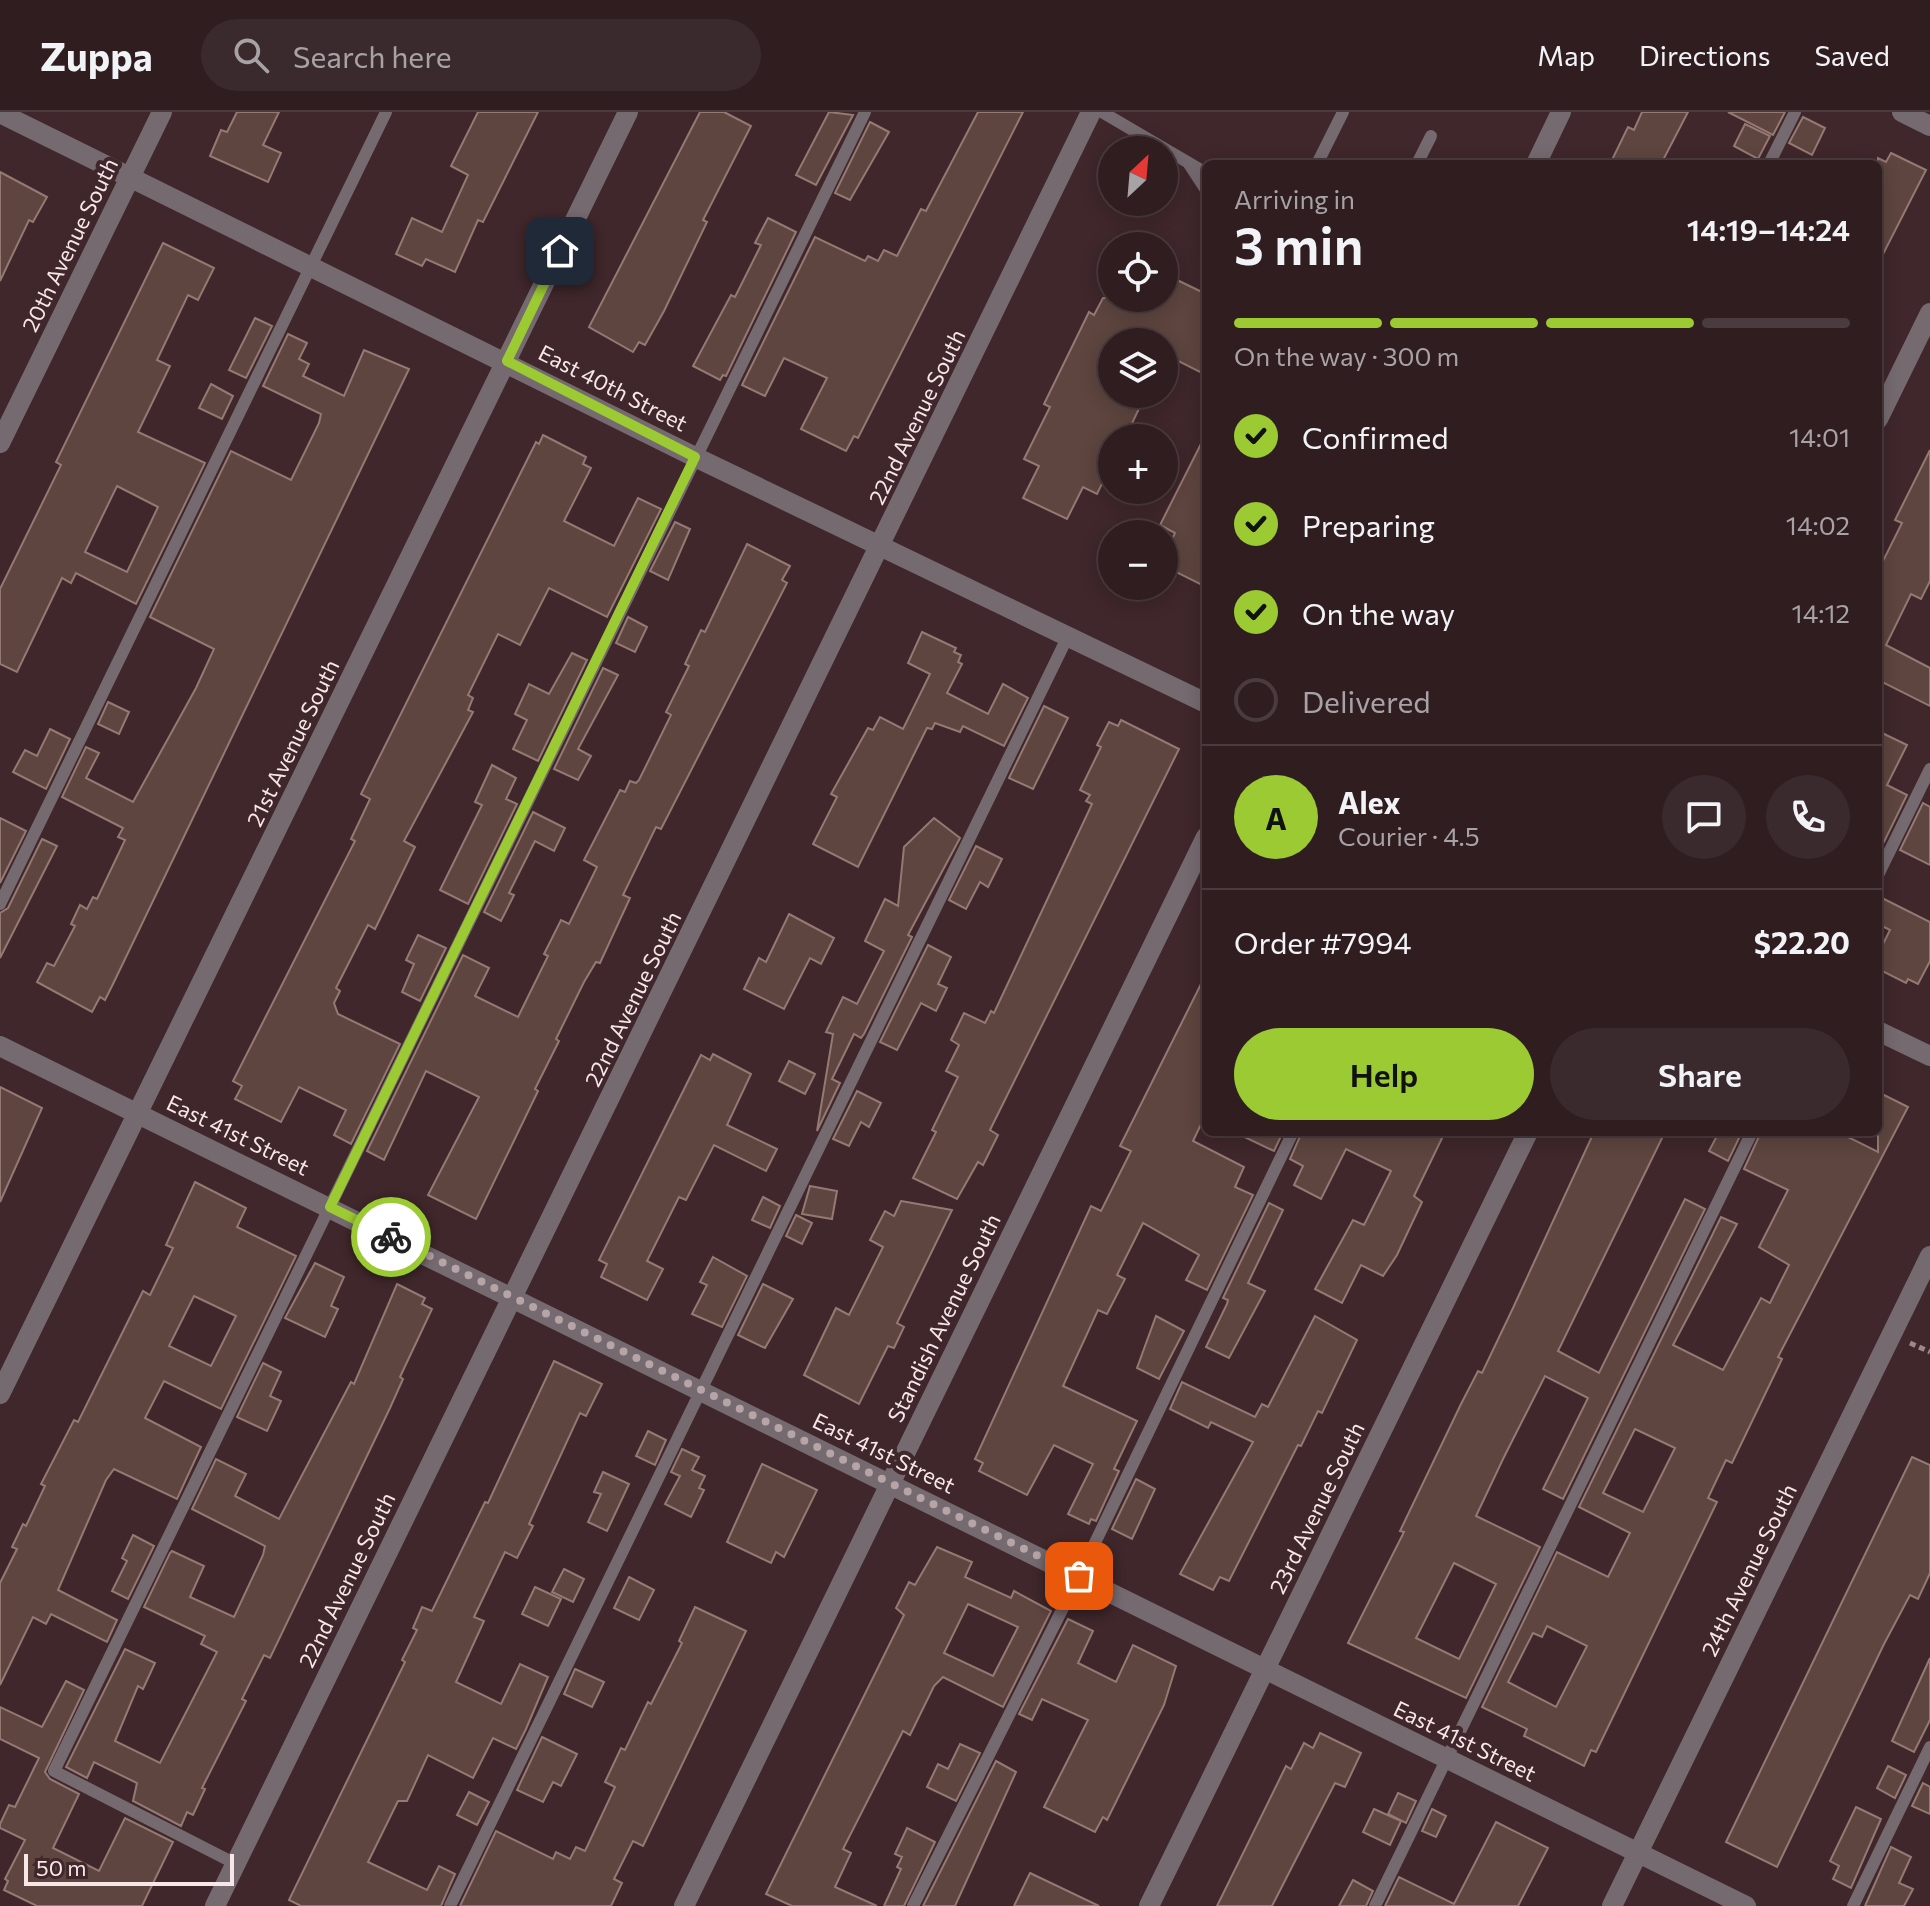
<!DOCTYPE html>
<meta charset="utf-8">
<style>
body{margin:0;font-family:Commissioner,sans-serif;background:#3b2a2d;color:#f1f3f6;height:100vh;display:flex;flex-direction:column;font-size:30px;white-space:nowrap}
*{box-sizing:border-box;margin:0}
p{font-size:26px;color:#a7a2a5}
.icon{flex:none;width:44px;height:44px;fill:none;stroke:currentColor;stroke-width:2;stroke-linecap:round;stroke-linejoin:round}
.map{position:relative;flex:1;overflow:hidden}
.side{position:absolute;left:1202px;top:48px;width:680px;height:976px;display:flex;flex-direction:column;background:#2f1d20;border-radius:12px;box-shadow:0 4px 20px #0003,0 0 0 2px #4a3b3e}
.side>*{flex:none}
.needle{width:52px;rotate:26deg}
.buttons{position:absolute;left:1098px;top:24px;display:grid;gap:16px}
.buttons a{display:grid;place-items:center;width:80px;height:80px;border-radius:50%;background:#2f1d20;box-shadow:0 4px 20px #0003,0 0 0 2px #4a3b3e;font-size:40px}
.scale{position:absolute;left:24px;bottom:20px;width:210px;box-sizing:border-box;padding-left:8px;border:4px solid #f8e7e9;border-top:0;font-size:22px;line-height:28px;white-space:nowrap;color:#f8e7e9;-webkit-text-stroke:6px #3f272b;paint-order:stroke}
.pin{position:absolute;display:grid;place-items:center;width:68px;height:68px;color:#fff;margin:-34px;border-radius:16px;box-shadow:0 4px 12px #0006}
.courier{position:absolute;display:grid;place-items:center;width:80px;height:80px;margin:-40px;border:6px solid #9cca32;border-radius:50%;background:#fff;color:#222;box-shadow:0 2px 10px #0007}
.overview em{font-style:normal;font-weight:600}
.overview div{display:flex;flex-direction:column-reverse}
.overview{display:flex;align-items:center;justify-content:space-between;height:136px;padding:0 32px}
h1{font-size:52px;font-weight:600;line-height:60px}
.bar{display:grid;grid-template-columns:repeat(4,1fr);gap:12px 8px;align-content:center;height:96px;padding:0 32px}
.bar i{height:10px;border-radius:6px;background:#4a3b3e}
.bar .active{background:#9cca32}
.bar p{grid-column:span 4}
.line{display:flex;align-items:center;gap:20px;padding:0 32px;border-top:2px solid #4a3b3e}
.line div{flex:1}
.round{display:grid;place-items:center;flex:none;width:84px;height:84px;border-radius:42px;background:#3b2a2d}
ol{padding:0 32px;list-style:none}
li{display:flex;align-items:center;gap:24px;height:88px}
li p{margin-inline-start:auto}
li .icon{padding:8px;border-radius:50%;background:#9cca32;color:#111;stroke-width:4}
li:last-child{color:#a7a2a5}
li i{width:44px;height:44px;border:4px solid #4a3b3e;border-radius:50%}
.primary-button{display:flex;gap:16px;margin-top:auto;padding:16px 32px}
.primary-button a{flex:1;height:92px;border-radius:48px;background:#9cca32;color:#111;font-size:32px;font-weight:600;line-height:92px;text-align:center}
.primary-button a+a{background:#3b2a2d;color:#f1f3f6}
header{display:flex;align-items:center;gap:48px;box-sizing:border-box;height:112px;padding:0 40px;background:#2f1d20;border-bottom:2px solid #4a3b3e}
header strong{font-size:38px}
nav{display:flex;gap:44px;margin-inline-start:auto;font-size:28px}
.search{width:560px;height:72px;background:#3b2a2d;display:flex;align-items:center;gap:20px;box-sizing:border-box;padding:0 28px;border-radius:44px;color:#a7a2a5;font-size:30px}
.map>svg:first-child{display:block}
.building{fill:#5e453f;stroke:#957973;stroke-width:2;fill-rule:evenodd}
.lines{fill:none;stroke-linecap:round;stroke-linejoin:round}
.path{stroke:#9c888b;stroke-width:5;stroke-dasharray:6 4;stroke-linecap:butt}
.service{stroke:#756a70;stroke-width:12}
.minor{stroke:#756a70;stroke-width:20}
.done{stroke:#b7a4a6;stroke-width:8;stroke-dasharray:0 14.4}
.route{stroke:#9cca32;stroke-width:10}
.labels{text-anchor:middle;stroke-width:8;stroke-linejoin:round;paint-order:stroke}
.street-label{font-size:22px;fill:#f8e7e9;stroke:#3f272b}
</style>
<header>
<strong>Zuppa</strong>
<div class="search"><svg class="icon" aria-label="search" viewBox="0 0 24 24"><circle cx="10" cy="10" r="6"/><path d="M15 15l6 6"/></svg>Search here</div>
<nav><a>Map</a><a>Directions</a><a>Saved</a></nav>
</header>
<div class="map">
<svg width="1930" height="1794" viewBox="0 0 1930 1794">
<rect width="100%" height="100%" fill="#3f272b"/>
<g class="building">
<polygon points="237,0 279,0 263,33 281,41 268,70 210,44 221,18 227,20"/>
<polygon points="478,0 538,0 483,110 478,108 455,160 426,147 422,154 396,142 412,106 442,120 468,63 451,54"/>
<polygon points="700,0 724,0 751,14 703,108 707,110 664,199 645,233 639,230 633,240 589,215"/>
<polygon points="829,0 853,3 816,73 796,63"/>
<polygon points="978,0 1023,0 858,326 854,324 846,339 801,317 827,266 784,246 765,284 742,273 815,125 865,149 868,144 878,149 884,138 897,144 921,97 926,99"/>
<polygon points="1642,0 1688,0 1661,52 1610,52 1628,15 1634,18"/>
<polygon points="1728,0 1785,0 1773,23"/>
<polygon points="1803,5 1825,16 1812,43 1789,31"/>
<polygon points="870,10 889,20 850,88 835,81"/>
<polygon points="1745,12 1770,24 1758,47 1734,34"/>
<polygon points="1891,41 1926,58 1878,152 1878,46 1886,50"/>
<polygon points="0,60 47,85 33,110 29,108 0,169"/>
<polygon points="768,106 796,120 726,264 723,263 720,268 693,254 731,183 735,185 761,133 755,131"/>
<path d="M163 131 214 156 198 188 188 183 157 248 170 254 138 320 205 351 136 492 76 461 71 471 62 466 17 560 0 552V477L61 353 56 350ZM117 374 158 395 127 460 85 440Z"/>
<polygon points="1175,167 1206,182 1206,263 1164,242 1164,230 1112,230 1112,282 1146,282 1125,326 1112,326 1112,351 1097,382 1083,375 1067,407 1023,386 1039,354 1024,347 1050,295 1044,292 1089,200 1094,203 1103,186 1164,186 1164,172 1171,176"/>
<polygon points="255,206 272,214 246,266 229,258"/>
<polygon points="288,222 307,231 299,247 309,252 303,264 344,284 364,238 409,257 113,872 105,888 100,885 92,900 37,870 47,851 54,854 75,814 71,812 80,793 87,797 93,785 97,787 125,728 118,725 123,716 62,685 86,635 99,641 86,666 133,690 196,576 214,537 150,505 231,339 291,368 319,311 321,302 263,274"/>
<polygon points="211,272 233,284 222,307 199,296"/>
<polygon points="1206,322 1206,475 1164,454 1164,444 1175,421 1160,413"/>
<polygon points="543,323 586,345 583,352 591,356 564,409 614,434 638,386 661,397 607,505 549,476 520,533 498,522 468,583 473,586 468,598 473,600 404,729 415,735 375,817 368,813 336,876 340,879 334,891 338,902 400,932 351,1032 334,1023 346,998 299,975 281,1010 235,987 242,974 233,969 355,729 351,727 370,687 361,682 536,330 539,332"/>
<polygon points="1930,338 1930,469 1921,487 1911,482 1886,533 1930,556 1930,594 1878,568 1878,459 1902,411 1895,408"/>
<polygon points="675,410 690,417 668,468 650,459"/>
<polygon points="747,432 790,454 782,468 787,471 661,717 656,715 623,783 630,786 600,851 596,850 584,870 556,927 559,929 535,977 538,979 476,1107 428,1083 479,985 426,959 384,1048 367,1039 463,843 489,856 475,884 518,905 548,844 544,842 561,808 569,812 597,755 584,748 620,678 625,680 630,669 636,671 639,668 671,603 666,600 689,554 685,552 701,518 705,520"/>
<polygon points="628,505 647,515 635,540 616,531"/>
<polygon points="922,520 956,536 954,540 961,543 958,550 962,552 947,581 988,602 1003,572 1028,586 1004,634 963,614 960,620 935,611 932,617 927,616 858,755 813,732 837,685 831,682 868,616 873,618 880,605 903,617 930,562 908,551"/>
<polygon points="572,541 587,548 538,649 513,637 527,608 515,602 529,572 549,582"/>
<polygon points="603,556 618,563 578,637 591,644 578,668 554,657"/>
<polygon points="108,590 129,600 119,622 98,612"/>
<polygon points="1044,594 1068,606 1033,677 1009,666"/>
<polygon points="1121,608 1179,637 990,1018 998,1023 983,1053 978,1050 957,1087 913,1066 936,1020 932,1018 958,965 946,959 959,933 951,928 964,901 985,911 991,899 994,901 1092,692 1086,689 1090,683 1080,678 1101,635 1097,633 1109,610 1118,614"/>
<polygon points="50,617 70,627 46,677 13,660 25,638 37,644"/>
<polygon points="1878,619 1907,633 1887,673 1907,683 1884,730 1878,727"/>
<polygon points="492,653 516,666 506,687 517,692 468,792 440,778 482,693 475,690"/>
<polygon points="1923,691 1930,695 1930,753 1900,738"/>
<polygon points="533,700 565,716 554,739 535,729 509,781 514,783 501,809 484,800"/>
<polygon points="0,706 26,719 0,771"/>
<polygon points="934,706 960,726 908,823 912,825 864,922 861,926 854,922 832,967 840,971 817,1019 833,922 826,920 843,885 857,892 884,839 865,829 885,787 898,794 904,735"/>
<polygon points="42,727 57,734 0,846 0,801 8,796"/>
<polygon points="976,734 1002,747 988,775 980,770 966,797 949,788"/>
<polygon points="1878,784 1930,810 1930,849 1918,872 1908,867 1906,871 1878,857 1878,842 1890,818 1878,812"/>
<polygon points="789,802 834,826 821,852 810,846 784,897 744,877 759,846 766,850"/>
<polygon points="418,823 446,836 420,889 402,880 414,852 406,848"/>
<polygon points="928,833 951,845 938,872 947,876 936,899 921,891 897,938 880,930"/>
<polygon points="1206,862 1206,1002 1193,1029 1244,1055 1235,1075 1253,1083 1207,1178 1186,1168 1199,1143 1143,1111 1117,1163 1125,1167 1107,1202 1098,1198 1063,1274 1137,1309 1114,1357 1119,1359 1096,1409 1091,1407 1089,1412 1068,1402 1093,1352 1054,1333 1027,1383 979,1359 983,1351 975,1347 1091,1094 1101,1099 1131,1039 1120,1034"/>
<polygon points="713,942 751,962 727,1013 777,1037 766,1059 714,1033 686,1088 679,1085 647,1149 663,1157 647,1188 601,1165 607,1152 599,1148 701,943 710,948"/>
<polygon points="789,949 815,962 805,982 779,969"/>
<polygon points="0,975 42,996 0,1090"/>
<polygon points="857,979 881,991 869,1015 861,1010 849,1034 833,1027"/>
<path d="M1878 980 1908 995 1778 1245 1782 1247 1732 1351 1726 1348 1708 1386 1717 1390 1596 1640 1591 1638 1584 1654 1524 1624 1527 1617 1482 1595 1557 1440 1608 1465 1630 1421 1579 1395 1721 1105 1737 1112 1673 1233 1723 1258 1761 1186 1770 1191 1789 1153 1759 1135 1788 1078 1744 1057 1761 1020H1838L1878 1040ZM1635 1317 1675 1336 1643 1400 1603 1381ZM1547 1514 1587 1534 1556 1595 1508 1570 1533 1521 1542 1525Z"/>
<polygon points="1234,1020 1283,1020 1274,1039"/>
<polygon points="1302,1020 1445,1020 1414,1084 1422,1090 1397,1143 1383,1164 1361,1153 1342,1191 1315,1177 1353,1108 1364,1113 1391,1059 1346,1037 1321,1087 1294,1073 1303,1054 1290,1047"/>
<path d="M1594 1020H1665L1558 1239 1599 1261 1685 1087 1705 1097 1563 1387 1543 1377 1588 1286 1545 1264 1504 1345 1476 1404 1540 1435 1466 1586 1348 1531 1404 1420 1400 1419 1461 1292 1478 1259 1482 1261 1513 1196ZM1454 1451 1496 1472 1459 1547 1416 1526Z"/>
<polygon points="1719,1020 1742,1020 1728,1049 1709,1039"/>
<path d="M195 1070 246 1096 237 1115 296 1144 221 1297 164 1269 145 1306 201 1335 177 1387 114 1357 106 1368 58 1478 117 1508 107 1530 51 1502 46 1512 33 1505 0 1573V1471L17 1437 12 1435 23 1412 26 1414 45 1374 41 1372 74 1308 78 1310 143 1179 150 1183 173 1136 166 1133ZM194 1184 236 1204 211 1254 169 1234Z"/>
<polygon points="810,1074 837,1079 832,1107 802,1102"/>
<polygon points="763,1085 780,1094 770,1116 752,1108"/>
<polygon points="901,1089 952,1098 897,1211 904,1215 894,1236 888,1234 859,1292 804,1263 836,1196 849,1203 883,1135 870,1128 885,1099 894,1104"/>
<polygon points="1269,1091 1283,1098 1248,1171 1265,1179 1229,1246 1206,1235 1227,1192 1228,1188 1223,1186"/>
<polygon points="796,1103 812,1111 802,1132 786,1124"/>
<polygon points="713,1145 747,1164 722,1215 692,1202 707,1173 700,1170"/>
<polygon points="315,1151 344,1165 331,1194 338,1197 325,1225 285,1206"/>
<polygon points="397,1172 425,1186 422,1192 432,1197 400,1265 403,1267 390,1296 270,1546 264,1543 242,1587 246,1589 202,1676 205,1677 193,1703 187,1700 181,1714 133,1689 137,1671 94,1650 87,1666 66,1655 125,1537 155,1551 143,1577 138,1574 115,1629 160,1651 217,1540 201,1532 205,1524 144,1495 170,1441 172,1439 204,1454 190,1485 234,1505 263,1443 265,1434 192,1397 216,1347 246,1362 235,1384 279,1407 351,1270 354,1272"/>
<polygon points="763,1172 793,1187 765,1236 738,1223"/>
<polygon points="1156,1204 1184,1219 1159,1267 1137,1256"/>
<polygon points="1315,1204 1357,1228 1322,1301 1318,1299 1301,1334 1298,1333 1229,1469 1220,1465 1213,1478 1180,1462 1253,1330 1211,1310 1208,1316 1170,1297 1182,1270 1255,1305 1262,1292 1268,1295"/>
<polygon points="554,1249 602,1272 586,1304 580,1301 529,1412 533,1414 517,1446 505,1440 474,1505 484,1509 456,1570 501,1592 520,1552 548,1565 526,1617 516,1637 493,1626 473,1666 428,1643 407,1689 398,1689 368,1750 427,1778 439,1754 455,1762 441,1794 301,1794 289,1788 405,1550 402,1548 417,1518 413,1516 422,1495 432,1499 485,1390 488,1391"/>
<polygon points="263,1251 281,1260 270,1284 281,1289 267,1319 237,1305"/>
<polygon points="648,1319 666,1328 655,1353 636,1344"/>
<polygon points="682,1337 699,1345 692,1358 705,1364 699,1376 704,1378 691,1405 665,1392 680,1364 671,1360"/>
<polygon points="1912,1345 1930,1353 1930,1461 1918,1487 1910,1483 1884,1532 1777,1755 1726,1730"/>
<polygon points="762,1352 817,1378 784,1445 776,1440 771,1451 727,1430"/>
<polygon points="603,1360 629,1372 607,1419 588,1410 601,1382 594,1380"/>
<polygon points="1136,1367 1155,1377 1132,1427 1112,1417"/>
<polygon points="133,1423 154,1434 128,1487 112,1479 127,1449 122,1446"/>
<path d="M937 1435 972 1450 965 1465 1011 1486 1014 1479 1051 1499 1003 1595 943 1565 934 1574 910 1623 903 1619 843 1737 851 1741 835 1775 877 1794H792L766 1782 904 1503 896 1496 909 1470 915 1473ZM968 1492 1018 1515 993 1564 944 1541Z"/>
<polygon points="564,1457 584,1467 573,1490 552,1480"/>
<polygon points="629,1465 654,1478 639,1508 614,1496"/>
<polygon points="535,1475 561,1487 548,1514 522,1502"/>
<polygon points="695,1495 746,1519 643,1734 633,1729 614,1767 622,1771 611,1794 460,1794 496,1719 553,1747 556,1740 570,1747 576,1735 585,1739 615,1675 605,1670 621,1636 625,1638 648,1590 651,1592 682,1531 679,1529"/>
<polygon points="1068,1507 1093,1519 1078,1551 1116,1570 1133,1533 1176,1554 1164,1593 1107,1708 1103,1705 1095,1720 1044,1695 1088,1608 1042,1587 1032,1608 1019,1602"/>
<polygon points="1930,1546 1930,1608 1914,1640 1892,1629"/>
<polygon points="575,1557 604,1570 592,1595 564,1582"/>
<polygon points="66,1569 84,1578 45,1660 50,1667 79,1682 53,1736 99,1759 125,1706 173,1730 142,1794 37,1794 4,1778 8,1769 5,1767 25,1728 0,1716 0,1712 9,1693 15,1695 39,1646 0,1627 0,1595 42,1615"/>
<polygon points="1320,1621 1361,1641 1345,1675 1335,1671 1272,1794 1217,1794 1286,1654 1291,1657 1304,1631 1313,1636"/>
<polygon points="542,1625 577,1642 561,1674 553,1670 543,1690 517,1678"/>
<polygon points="960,1632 980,1641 956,1689 927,1675 938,1652 948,1657"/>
<polygon points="996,1649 1016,1660 955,1794 923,1794"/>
<polygon points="1888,1654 1906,1663 1895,1686 1877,1676"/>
<polygon points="1923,1671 1930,1675 1930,1702 1912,1694"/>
<polygon points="469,1680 489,1690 477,1713 457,1703"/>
<polygon points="1398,1681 1416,1689 1406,1711 1388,1702"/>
<polygon points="1856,1695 1881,1707 1851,1776 1833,1767 1839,1754 1830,1749"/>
<polygon points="1374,1697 1401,1709 1390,1733 1363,1720"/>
<polygon points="1432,1697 1446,1704 1436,1725 1422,1719"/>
<polygon points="1496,1710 1548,1736 1518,1794 1385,1794 1399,1765 1454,1792"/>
<polygon points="907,1716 935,1730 904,1794 884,1794 901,1757 897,1755 902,1745 895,1742"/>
<polygon points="1891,1735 1911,1745 1899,1771 1913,1777 1904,1794 1865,1794"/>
<polygon points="1030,1761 1099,1794 1014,1794"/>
<polygon points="1353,1768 1373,1779 1366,1794 1339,1794"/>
</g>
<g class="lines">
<polyline class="path" points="1910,1231 1930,1240"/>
<g class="service">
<polyline points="1102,0 1206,61"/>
<polyline points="1189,52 1206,78"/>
<polyline points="1317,52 1343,0"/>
<polyline points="1417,52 1431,24"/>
<polyline points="1769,52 1795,0"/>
<polyline points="1878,763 1930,657"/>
<polyline points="0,792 386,0"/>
<polyline points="234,1751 54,1659 865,0"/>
<polyline points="450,1794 1068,524"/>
<polyline points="913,1794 1079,1464 1293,1020"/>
<polyline points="1375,1794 1752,1020"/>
<polyline points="1853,1794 1930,1635"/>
</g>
<g class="minor">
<polyline points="1902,0 1930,14"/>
<polyline points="0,1 695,345 1206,591"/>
<polyline points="1536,52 1561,0"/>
<polyline points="1878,307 1930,201"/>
<polyline points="0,331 162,0"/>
<polyline points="1878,919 1930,944"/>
<polyline points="0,934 1746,1794"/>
<polyline points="0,1282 628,0"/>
<polyline points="215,1794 1091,0"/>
<polyline points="684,1794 1206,725"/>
<polyline points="1149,1794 1528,1020"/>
<polyline points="1612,1794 1930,1144"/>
</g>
</g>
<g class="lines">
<polyline class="done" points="391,1125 1079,1464"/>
<polyline class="route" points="391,1125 330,1095 695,345 507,249 560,139"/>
</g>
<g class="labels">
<g class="street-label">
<text transform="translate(70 133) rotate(-64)" y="8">20th Avenue South</text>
<text transform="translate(613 276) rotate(27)" y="8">East 40th Street</text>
<text transform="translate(917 305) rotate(-64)" y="8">22nd Avenue South</text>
<text transform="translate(293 631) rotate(-64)" y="8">21st Avenue South</text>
<text transform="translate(633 887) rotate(-64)" y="8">22nd Avenue South</text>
<text transform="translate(238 1023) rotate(26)" y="8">East 41st Street</text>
<text transform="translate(944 1206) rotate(-64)" y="8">Standish Avenue South</text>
<text transform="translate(884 1341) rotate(26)" y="8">East 41st Street</text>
<text transform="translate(1317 1396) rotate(-64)" y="8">23rd Avenue South</text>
<text transform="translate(1749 1458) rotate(-64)" y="8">24th Avenue South</text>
<text transform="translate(347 1468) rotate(-64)" y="8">22nd Avenue South</text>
<text transform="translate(1465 1629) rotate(26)" y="8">East 41st Street</text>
</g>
</g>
</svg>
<div class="buttons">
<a><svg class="needle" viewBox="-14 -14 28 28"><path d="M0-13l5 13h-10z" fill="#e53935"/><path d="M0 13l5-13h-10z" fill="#a7a2a5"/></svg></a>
<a><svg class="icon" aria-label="locate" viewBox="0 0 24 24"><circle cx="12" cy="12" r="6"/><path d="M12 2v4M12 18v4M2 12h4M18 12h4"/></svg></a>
<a><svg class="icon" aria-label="layers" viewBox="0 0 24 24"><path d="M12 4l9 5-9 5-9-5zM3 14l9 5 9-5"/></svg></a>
<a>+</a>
<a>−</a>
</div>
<div class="scale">50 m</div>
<div class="pin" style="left:1079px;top:1464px;background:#ea580c"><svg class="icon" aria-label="bag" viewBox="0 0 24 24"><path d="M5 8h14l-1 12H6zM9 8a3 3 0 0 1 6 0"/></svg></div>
<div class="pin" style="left:560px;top:139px;background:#1f2937"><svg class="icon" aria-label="home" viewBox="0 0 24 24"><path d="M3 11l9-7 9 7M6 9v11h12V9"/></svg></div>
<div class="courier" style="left:391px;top:1125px"><svg class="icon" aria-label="bike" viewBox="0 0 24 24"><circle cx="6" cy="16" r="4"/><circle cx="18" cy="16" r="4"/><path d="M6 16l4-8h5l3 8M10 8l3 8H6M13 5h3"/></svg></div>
<section class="side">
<div class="overview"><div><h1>3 min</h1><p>Arriving in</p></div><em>14:19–14:24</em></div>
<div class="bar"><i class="active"></i><i class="active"></i><i class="active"></i><i></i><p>On the way · 300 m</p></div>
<ol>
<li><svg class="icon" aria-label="check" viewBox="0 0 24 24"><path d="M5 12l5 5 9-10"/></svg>Confirmed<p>14:01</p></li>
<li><svg class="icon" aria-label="check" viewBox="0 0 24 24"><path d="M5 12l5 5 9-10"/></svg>Preparing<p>14:02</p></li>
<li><svg class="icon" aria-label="check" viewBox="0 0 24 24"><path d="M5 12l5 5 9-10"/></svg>On the way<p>14:12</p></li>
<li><i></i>Delivered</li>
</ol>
<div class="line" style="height:144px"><b class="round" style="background:#9cca32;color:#111">A</b><div><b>Alex</b><p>Courier · 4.5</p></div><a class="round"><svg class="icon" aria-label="chat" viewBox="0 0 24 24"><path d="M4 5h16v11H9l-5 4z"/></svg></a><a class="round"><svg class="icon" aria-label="phone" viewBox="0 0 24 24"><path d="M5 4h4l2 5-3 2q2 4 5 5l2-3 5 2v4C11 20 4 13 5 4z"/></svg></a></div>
<div class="line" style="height:104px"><div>Order #7994</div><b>$22.20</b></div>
<div class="primary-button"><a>Help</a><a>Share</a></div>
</section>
</div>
